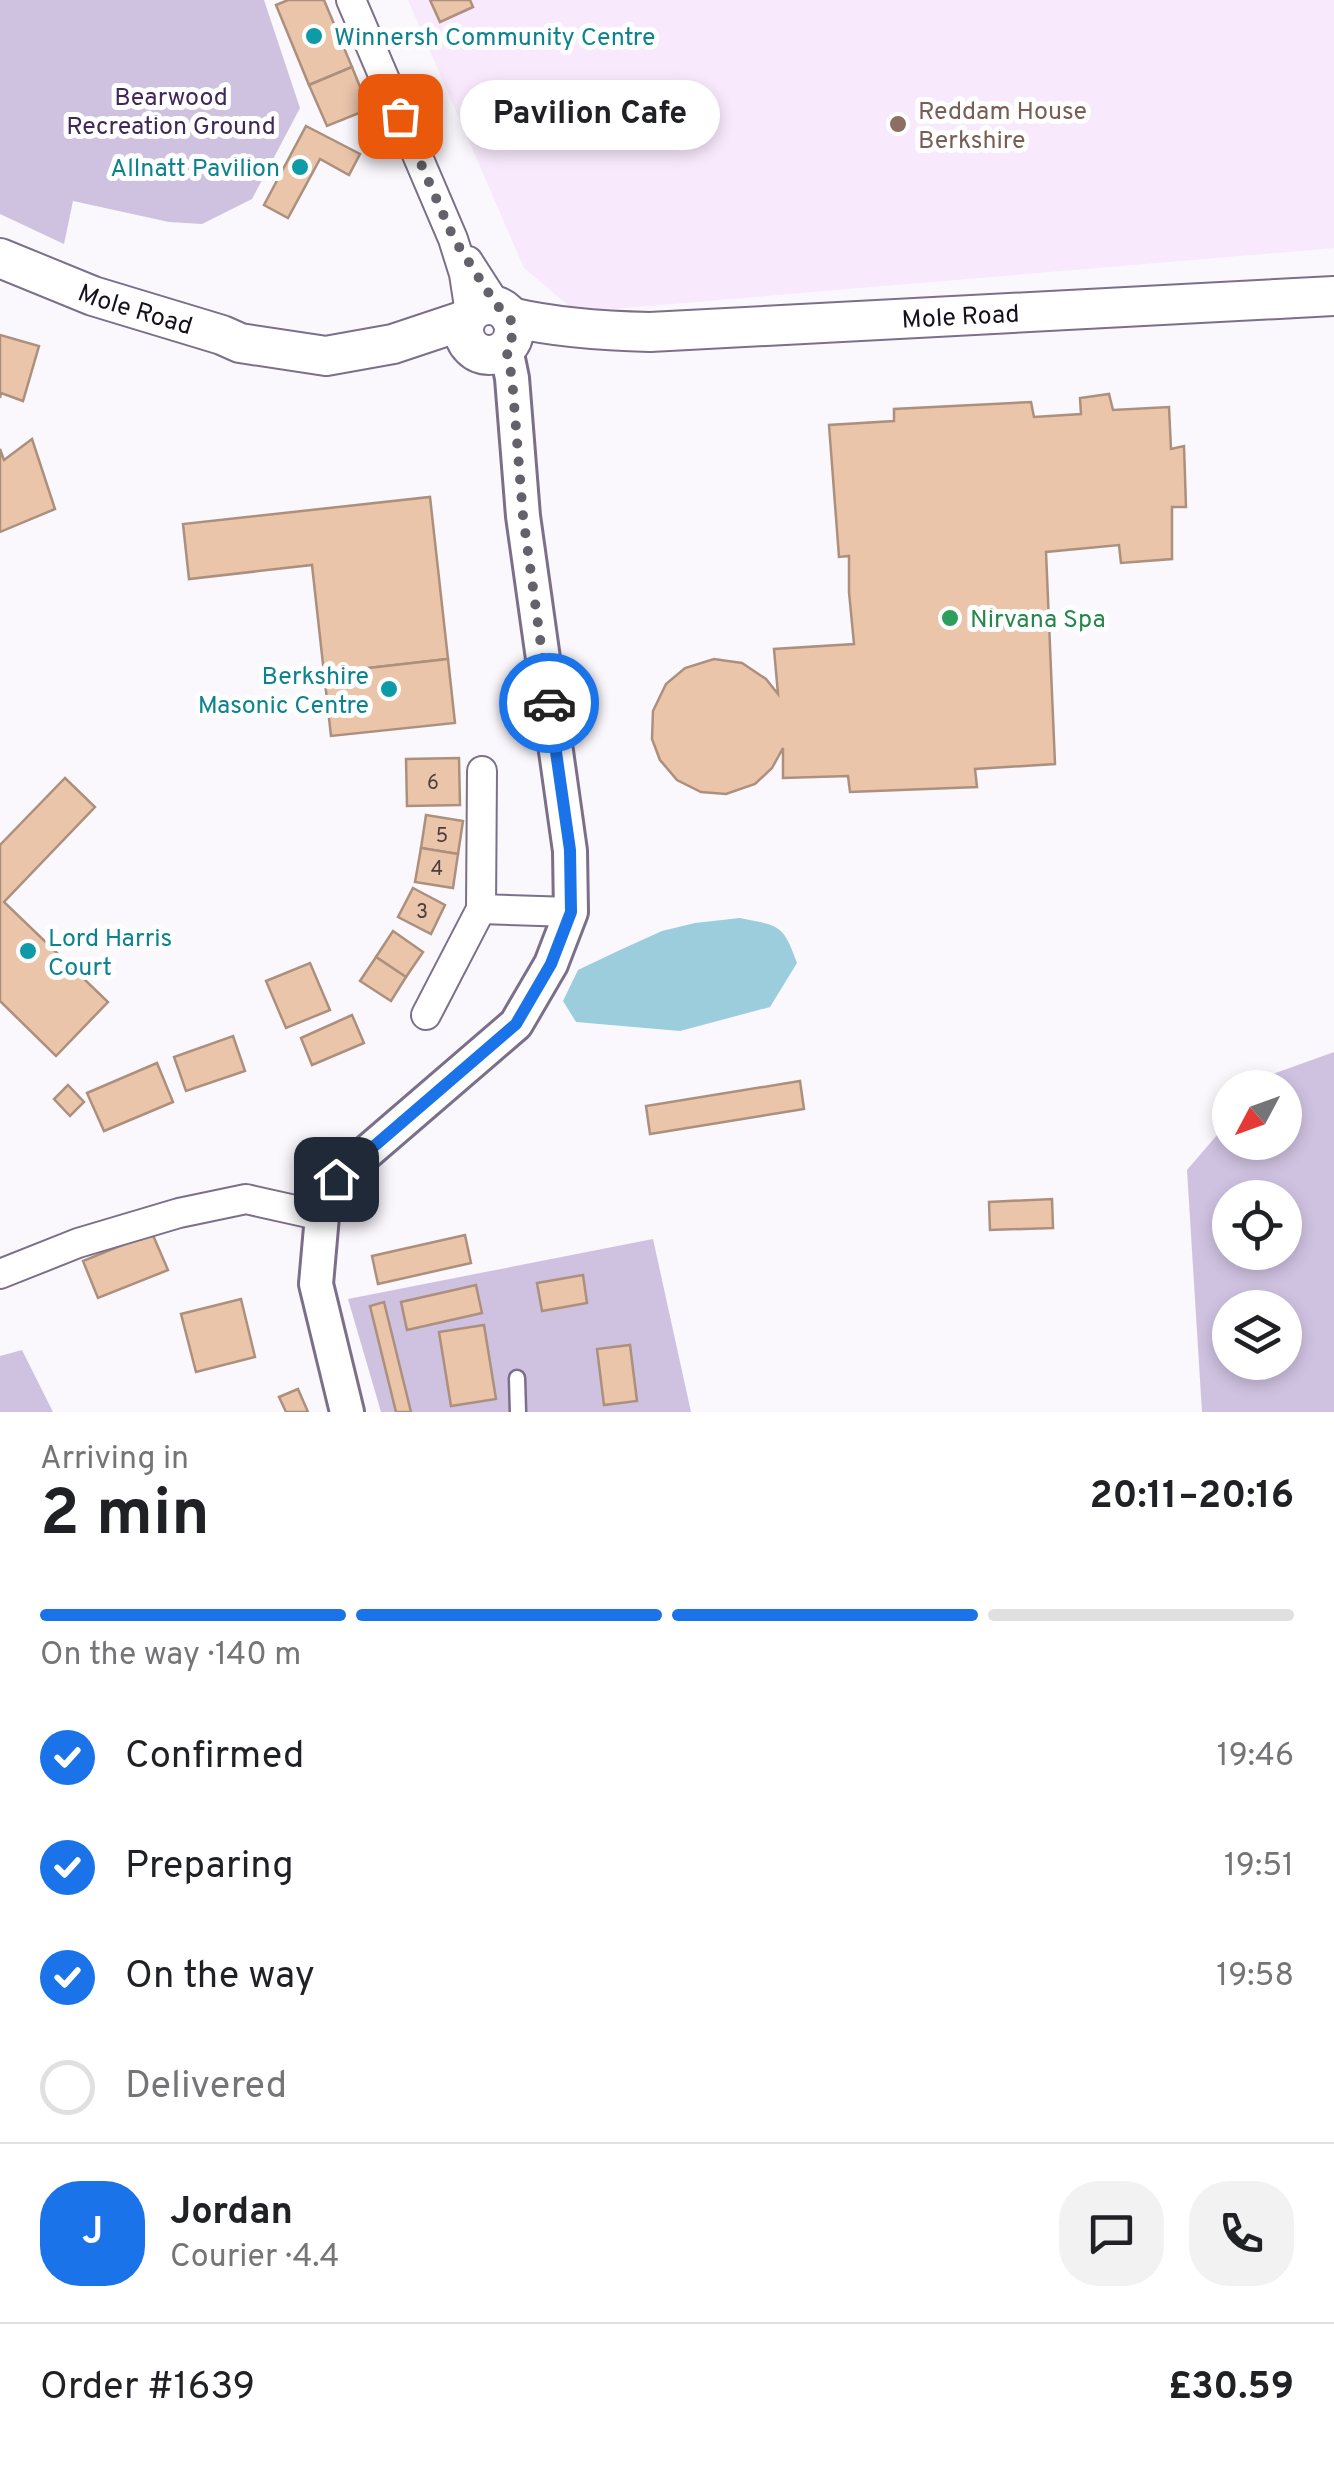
<!DOCTYPE html>
<meta charset="utf-8">
<style>
body{margin:0;font-family:Overpass,sans-serif;background:#f2f2f2;color:#202124;height:100vh;display:flex;flex-direction:column;font-size:38px;white-space:nowrap}
*{box-sizing:border-box;margin:0}
p{font-size:32px;color:#757577}
.icon{flex:none;width:55px;height:55px;fill:none;stroke:currentColor;stroke-width:2;stroke-linecap:round;stroke-linejoin:round}
.map{position:relative;height:1412px;overflow:hidden}
.sheet{display:flex;flex-direction:column;background:#fff;flex:1}
.sheet>*{flex:none}
.needle{width:65px;rotate:229deg}
.controls{position:absolute;left:1212px;top:1070px;display:grid;gap:20px}
.controls a{display:grid;place-items:center;width:90px;height:90px;border-radius:50%;background:#fff;box-shadow:0 5px 15px #0003;font-size:50px}
.pin{position:absolute;display:grid;place-items:center;width:85px;height:85px;color:#fff;margin:-42px;border-radius:20px;box-shadow:0 5px 15px #0006}
.courier{position:absolute;display:grid;place-items:center;width:100px;height:100px;margin:-50px;border:8px solid #1a73e8;border-radius:50%;background:#fff;color:#222;box-shadow:0 2px 12px #0007}
.bubble{position:absolute;height:70px;border-radius:35px;background:#fff;box-shadow:0 5px 15px #0003;font-size:32px;font-weight:700;line-height:70px;text-align:center}
.overview em{font-style:normal;font-weight:700}
.overview div{display:flex;flex-direction:column-reverse}
.overview{display:flex;align-items:center;justify-content:space-between;height:170px;padding:0 40px}
h1{font-size:65px;font-weight:700;line-height:75px}
.bar{display:grid;grid-template-columns:repeat(4,1fr);gap:15px 10px;align-content:center;height:120px;padding:0 40px}
.bar i{height:12px;border-radius:8px;background:#e0e0e0}
.bar .on{background:#1a73e8}
.bar p{grid-column:span 4}
.line{display:flex;align-items:center;gap:25px;padding:0 40px;border-top:2px solid #e0e0e0}
.line div{flex:1}
.round{display:grid;place-items:center;flex:none;width:105px;height:105px;border-radius:40px;background:#f2f2f2}
ol{padding:0 40px;list-style:none}
li{display:flex;align-items:center;gap:30px;height:110px}
li p{margin-inline-start:auto}
li .icon{padding:10px;border-radius:50%;background:#1a73e8;color:#fff;stroke-width:4}
li:last-child{color:#757577}
li i{width:55px;height:55px;border:5px solid #e0e0e0;border-radius:50%}
.map>svg:first-child{display:block}
.education{fill:#f8e9fc}
.green{fill:#cfc2e1;fill-rule:evenodd}
.water{fill:#9bcddd}
.building{fill:#ebc5aa;stroke:#ac907d;stroke-width:2.5}
.lines{fill:none;stroke-linecap:round;stroke-linejoin:round}
.service-casing{stroke:#7b6f8a;stroke-width:19}
.minor-casing{stroke:#7b6f8a;stroke-width:32}
.tertiary-casing{stroke:#7b6f8a;stroke-width:38}
.secondary-casing{stroke:#7b6f8a;stroke-width:42}
.service{stroke:#fff;stroke-width:14}
.minor{stroke:#fff;stroke-width:28}
.tertiary{stroke:#fff;stroke-width:32}
.secondary{stroke:#fff;stroke-width:38}
.done{stroke:#65616a;stroke-width:10;stroke-dasharray:0 18}
.route{stroke:#1a73e8;stroke-width:12}
.culture-dot{fill:#0f9aa8;stroke:#fff;stroke-width:4}
.education-dot{fill:#8d6e63;stroke:#fff;stroke-width:4}
.leisure-dot{fill:#2e9e5b;stroke:#fff;stroke-width:4}
.labels{text-anchor:middle;stroke-width:10;stroke-linejoin:round;paint-order:stroke}
.number-label{font-size:20px;fill:#4a3d3f}
.culture-label{font-size:25px;fill:#0d838f;stroke:#fff;text-anchor:start}
.park-label{font-size:25px;fill:#402858;stroke:#fff}
.education-label{font-size:25px;fill:#785e54;stroke:#fff;text-anchor:start}
.street-label{font-size:25px;fill:#15101b;stroke:#fff}
.leisure-label{font-size:25px;fill:#27864d;stroke:#fff;text-anchor:start}
</style>
<div class="map">
<svg width="1334" height="1412" viewBox="0 0 1334 1412">
<rect width="100%" height="100%" fill="#faf7fd"/>
<polygon class="education" points="408,0 1334,0 1334,248 576,312 524,268"/>
<g class="green">
<polygon points="0,0 264,0 300,108 252,199 202,224 169,222 73,201 64,244 0,214"/>
<path d="M1334 1052V1412H1202L1187 1170 1230 1120V1142H1285V1088L1257 1087 1267 1076ZM1230 1198H1285V1252H1230ZM1230 1308H1285V1362H1230Z"/>
<polygon points="653,1239 691,1412 381,1412 348,1299"/>
<polygon points="22,1350 53,1412 0,1412 0,1356"/>
</g>
<path class="water" d="M740 918C780 926 783 924 797 963L770 1007 680 1031 576 1022 563 1001 578 970 620 950 662 931 695 923Z"/>
<g class="building">
<polygon points="288,0 324,0 352,67 309,85 276,5"/>
<polygon points="430,0 470,0 473,7 440,22"/>
<polygon points="352,67 369,109 327,126 309,85"/>
<polygon points="306,126 360,154 349,175 320,159 288,218 264,205"/>
<polygon points="0,335 39,346 23,401 1,393 0,398"/>
<polygon points="1109,394 1113,410 1169,407 1171,449 1184,446 1186,507 1172,507 1172,559 1121,563 1119,545 1046,552 1055,764 975,769 977,787 850,792 848,776 783,778 783,748 772,768 755,784 726,794 701,792 677,780 660,760 652,739 653,711 666,684 685,668 714,659 742,663 766,679 778,694 774,649 854,644 849,592 849,556 839,557 829,425 894,421 894,409 1031,402 1034,417 1081,414 1080,398"/>
<polygon points="32,439 55,509 0,532 0,449 4,460"/>
<polygon points="430,497 448,659 324,673 312,565 189,579 183,524"/>
<polygon points="448,659 455,723 331,736 324,673"/>
<polygon points="459,758 460,805 407,806 406,759"/>
<polygon points="65,778 95,807 4,902 108,1002 56,1056 0,1001 0,845"/>
<polygon points="426,815 463,821 458,854 421,848"/>
<polygon points="421,848 458,854 453,888 415,882"/>
<polygon points="413,888 445,905 431,934 398,917"/>
<polygon points="393,931 423,952 406,977 376,957"/>
<polygon points="376,957 406,977 391,1001 360,981"/>
<polygon points="310,963 330,1010 286,1028 266,981"/>
<polygon points="352,1015 364,1043 312,1065 301,1038"/>
<polygon points="233,1036 245,1071 186,1091 174,1057"/>
<polygon points="157,1063 173,1102 104,1131 87,1093"/>
<polygon points="800,1081 804,1109 650,1134 646,1106"/>
<polygon points="68,1085 84,1102 70,1116 54,1099"/>
<polygon points="1052,1199 1053,1228 990,1230 989,1202"/>
<polygon points="152,1233 168,1270 98,1298 83,1261"/>
<polygon points="465,1235 471,1263 378,1284 372,1256"/>
<polygon points="583,1275 587,1303 542,1311 537,1283"/>
<polygon points="476,1285 482,1313 407,1330 401,1302"/>
<polygon points="241,1299 255,1357 196,1372 181,1314"/>
<polygon points="384,1302 411,1412 396,1412 370,1306"/>
<polygon points="484,1325 496,1399 451,1406 439,1332"/>
<polygon points="630,1345 637,1401 604,1405 597,1349"/>
<polygon points="298,1389 308,1412 286,1412 279,1397"/>
</g>
<g class="lines">
<defs>
<polyline id="service" points="517,1378 518,1412"/>
<g id="minor">
<polyline points="351,0 453,239 464,274 470,313"/>
<polyline points="468,261 497,306"/>
<polyline points="482,771 481,909 571,912"/>
<polyline points="426,1015 481,909"/>
<polyline points="0,1274 78,1243 179,1213 246,1199 322,1216"/>
</g>
<polyline id="tertiary" points="347,1412 316,1284 322,1216 336,1179 516,1024 551,964 571,912 570,851 523,516 512,378 506,349"/>
<g id="secondary">
<path id="s1" d="M0 258 93 296 222 335 240 343 326 356 393 344 465 320"/>
<circle cx="489" cy="330" r="25"/>
<path id="s2" d="M510 317C557 328 602 331 650 332L1334 296"/>
</g>
</defs>
<use href="#service" class="service-casing"/>
<use href="#minor" class="minor-casing"/>
<use href="#tertiary" class="tertiary-casing"/>
<use href="#secondary" class="secondary-casing"/>
<use href="#service" class="service"/>
<use href="#minor" class="minor"/>
<use href="#tertiary" class="tertiary"/>
<use href="#secondary" class="secondary"/>
</g>
<g class="lines">
<path class="done" d="M400 116 454 239 497 306C514 316 518 333 506 348L512 378 523 516 549 703"/>
<polyline class="route" points="336,1179 516,1024 551,964 571,912 570,850 549,703"/>
</g>
<g class="culture-dot">
<circle cx="314" cy="36" r="10"/>
<circle cx="300" cy="167" r="10"/>
<circle cx="389" cy="689" r="10"/>
<circle cx="28" cy="951" r="10"/>
</g>
<circle class="education-dot" cx="898" cy="124" r="10"/>
<circle class="leisure-dot" cx="950" cy="618" r="10"/>
<g class="labels">
<g class="number-label">
<text x="433" y="789">6</text>
<text x="442" y="842">5</text>
<text x="437" y="875">4</text>
<text x="422" y="918">3</text>
</g>
<g class="culture-label">
<text x="334" y="45">Winnersh Community Centre</text>
<text x="280" y="176" text-anchor="end">Allnatt Pavilion</text>
<text x="369" y="684" text-anchor="end">Berkshire<tspan x="369" dy="29">Masonic Centre</tspan></text>
<text x="48" y="946">Lord Harris<tspan x="48" dy="29">Court</tspan></text>
</g>
<g class="park-label">
<text x="171" y="105">Bearwood<tspan x="171" dy="29">Recreation Ground</tspan></text>
</g>
<g class="education-label">
<text x="918" y="119">Reddam House<tspan x="918" dy="29">Berkshire</tspan></text>
</g>
<g class="street-label">
<text dy="9" stroke="none"><textPath href="#s1" startOffset="145">Mole Road</textPath></text>
<text dy="9" stroke="none"><textPath href="#s2" startOffset="452">Mole Road</textPath></text>
</g>
<g class="leisure-label">
<text x="970" y="627">Nirvana Spa</text>
</g>
</g>
</svg>
<div class="controls">
<a><svg class="needle" viewBox="-14 -14 28 28"><path d="M0-13l5 13h-10z" fill="#e53935"/><path d="M0 13l5-13h-10z" fill="#757577"/></svg></a>
<a><svg class="icon" aria-label="locate" viewBox="0 0 24 24"><circle cx="12" cy="12" r="6"/><path d="M12 2v4M12 18v4M2 12h4M18 12h4"/></svg></a>
<a><svg class="icon" aria-label="layers" viewBox="0 0 24 24"><path d="M12 4l9 5-9 5-9-5zM3 14l9 5 9-5"/></svg></a>
</div>
<div class="pin" style="left:400px;top:116px;background:#ea580c"><svg class="icon" aria-label="bag" viewBox="0 0 24 24"><path d="M5 8h14l-1 12H6zM9 8a3 3 0 0 1 6 0"/></svg></div>
<div class="pin" style="left:336px;top:1179px;background:#1f2937"><svg class="icon" aria-label="home" viewBox="0 0 24 24"><path d="M3 11l9-7 9 7M6 9v11h12V9"/></svg></div>
<div class="courier" style="left:549px;top:703px"><svg class="icon" aria-label="car" viewBox="0 0 24 24"><path d="M5 17H2v-5l4-1 3-4h7l3 4 3 1v5h-3M9 17h6M6 11h13"/><circle cx="7" cy="17" r="2"/><circle cx="17" cy="17" r="2"/></svg></div>
<div class="bubble" style="left:460px;top:80px;width:260px">Pavilion Cafe</div>
</div>
<section class="sheet">
<div class="overview"><div><h1>2 min</h1><p>Arriving in</p></div><em>20:11–20:16</em></div>
<div class="bar"><i class="on"></i><i class="on"></i><i class="on"></i><i></i><p>On the way · 140 m</p></div>
<ol>
<li><svg class="icon" aria-label="check" viewBox="0 0 24 24"><path d="M5 12l5 5 9-10"/></svg>Confirmed<p>19:46</p></li>
<li><svg class="icon" aria-label="check" viewBox="0 0 24 24"><path d="M5 12l5 5 9-10"/></svg>Preparing<p>19:51</p></li>
<li><svg class="icon" aria-label="check" viewBox="0 0 24 24"><path d="M5 12l5 5 9-10"/></svg>On the way<p>19:58</p></li>
<li><i></i>Delivered</li>
</ol>
<div class="line" style="height:180px"><b class="round" style="background:#1a73e8;color:#fff">J</b><div><b>Jordan</b><p>Courier · 4.4</p></div><a class="round"><svg class="icon" aria-label="chat" viewBox="0 0 24 24"><path d="M4 5h16v11H9l-5 4z"/></svg></a><a class="round"><svg class="icon" aria-label="phone" viewBox="0 0 24 24"><path d="M5 4h4l2 5-3 2q2 4 5 5l2-3 5 2v4C11 20 4 13 5 4z"/></svg></a></div>
<div class="line" style="height:130px"><div>Order #1639</div><b>£30.59</b></div>
</section>
